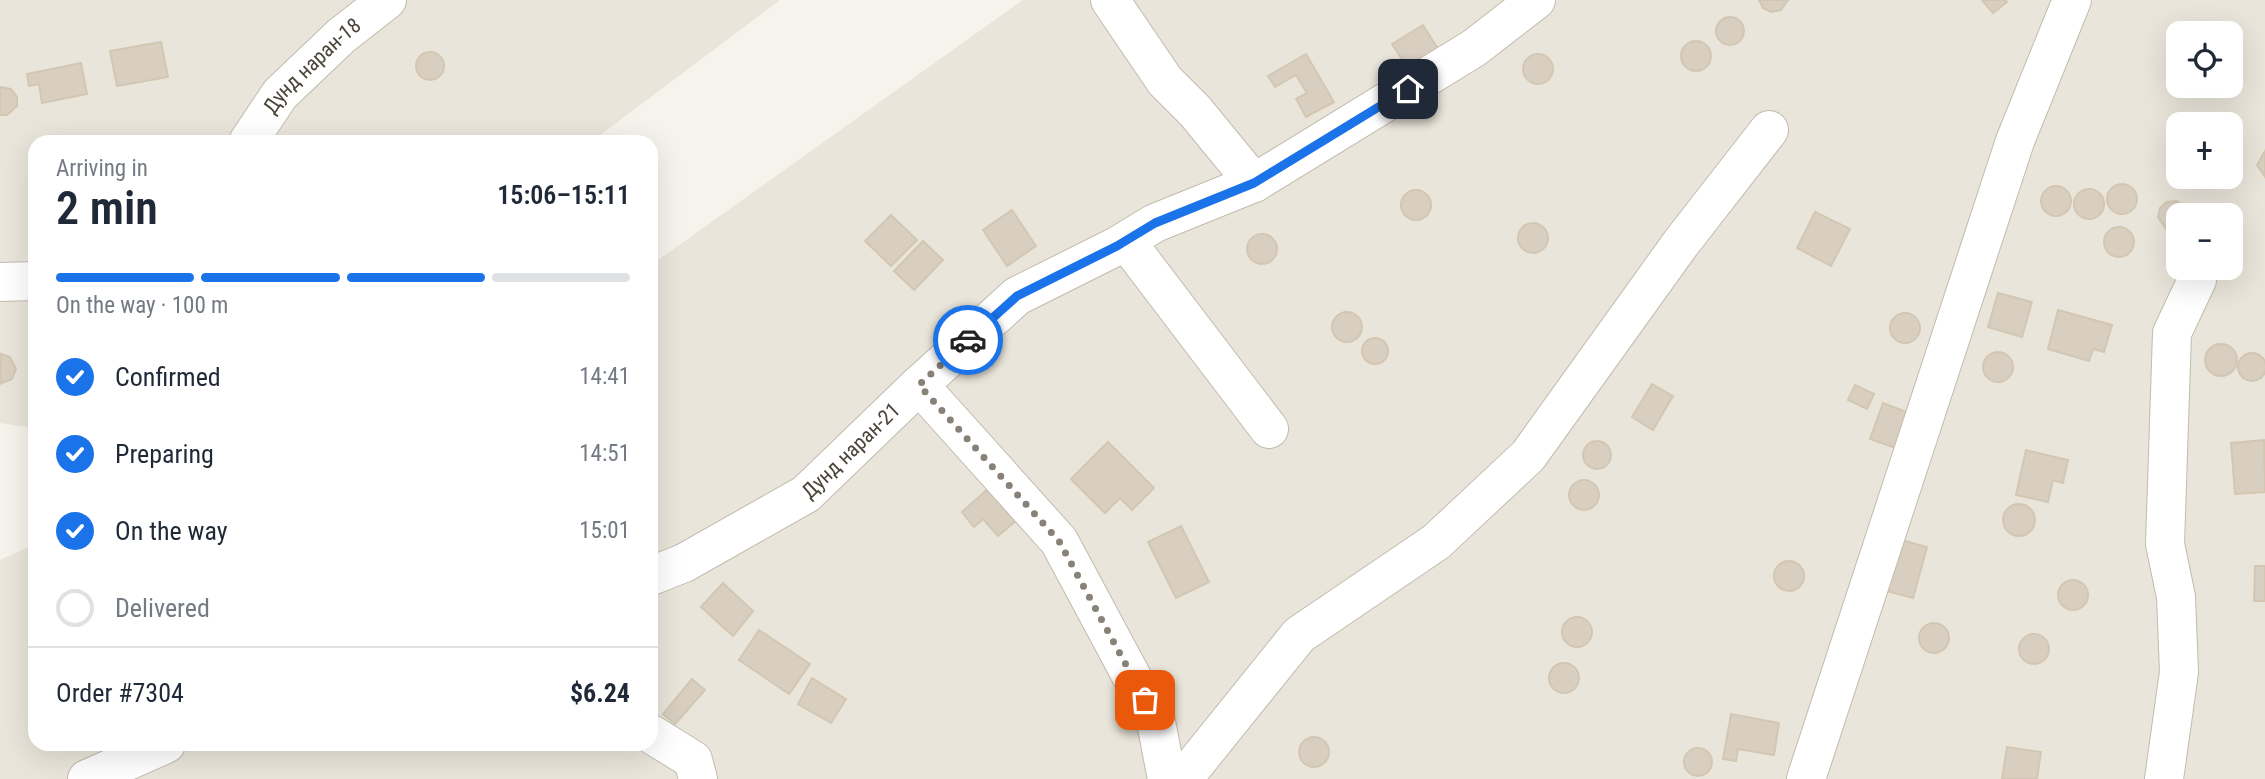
<!DOCTYPE html>
<meta charset="utf-8">
<style>
body{margin:0;font-family:"Roboto Condensed",sans-serif;background:#f2f2f3;color:#1f2937;height:100vh;display:flex;flex-direction:column;font-size:26px;white-space:nowrap}
*{box-sizing:border-box;margin:0}
p{font-size:23px;color:#747a83}
.icon{flex:none;width:38px;height:38px;fill:none;stroke:currentColor;stroke-width:2;stroke-linecap:round;stroke-linejoin:round}
.map{position:relative;flex:1;overflow:hidden}
.panel{position:absolute;left:28px;top:135px;width:630px;height:616px;display:flex;flex-direction:column;background:#fff;border-radius:21px;box-shadow:0 7px 28px #0002}
.panel>*{flex:none}
.controls{position:absolute;left:2166px;top:21px;display:grid;gap:14px}
.controls a{display:grid;place-items:center;width:77px;height:77px;border-radius:14px;background:#fff;box-shadow:0 7px 28px #0002;font-size:35px}
.pin{position:absolute;display:grid;place-items:center;width:60px;height:60px;color:#fff;margin:-30px;border-radius:14px;box-shadow:0 4px 10px #0006}
.courier{position:absolute;display:grid;place-items:center;width:70px;height:70px;margin:-35px;border:5px solid #1a73e8;border-radius:50%;background:#fff;color:#222;box-shadow:0 2px 9px #0007}
.overview em{font-style:normal;font-weight:600}
.overview div{display:flex;flex-direction:column-reverse}
.overview{display:flex;align-items:center;justify-content:space-between;height:119px;padding:0 28px}
h1{font-size:46px;font-weight:600;line-height:52px}
.bar{display:grid;grid-template-columns:repeat(4,1fr);gap:10px 7px;align-content:center;height:84px;padding:0 28px}
.bar i{height:9px;border-radius:5px;background:#e0e1e3}
.bar .on{background:#1a73e8}
.bar p{grid-column:span 4}
.line{display:flex;align-items:center;gap:18px;padding:0 28px;border-top:2px solid #e0e1e3}
.line div{flex:1}
ol{padding:0 28px;list-style:none}
li{display:flex;align-items:center;gap:21px;height:77px}
li p{margin-inline-start:auto}
li .icon{padding:7px;border-radius:50%;background:#1a73e8;color:#fff;stroke-width:4}
li:last-child{color:#747a83}
li i{width:38px;height:38px;border:4px solid #e0e1e3;border-radius:50%}
.map>svg:first-child{display:block}
.residential{fill:#eae5da;fill-rule:evenodd}
.building{fill:#d8cfc1;stroke:#d3c7b4;stroke-width:2}
.lines{fill:none;stroke-linecap:round;stroke-linejoin:round}
.minor-casing{stroke:#c2bbae;stroke-width:40}
.minor{stroke:#fff;stroke-width:38}
.done{stroke:#878178;stroke-width:7;stroke-dasharray:0 12.6}
.route{stroke:#1a73e8;stroke-width:9}
.labels{text-anchor:middle;stroke-width:5;stroke-linejoin:round;paint-order:stroke}
.street-label{font-size:21px;fill:#4b4439;stroke:#fff}
</style>
<div class="map">
<svg width="2265" height="779" viewBox="0 0 2265 779">
<rect width="100%" height="100%" fill="#f6f3ec"/>
<g class="residential">
<polygon points="0,0 780,0 591,142 35,142 35,428 0,423"/>
<path d="M1023 0H2265V779H0V560L35 544V744H651V265ZM2179 33H2231V86H2179ZM2179 124H2231V177H2179ZM2179 215H2231V268H2179Z"/>
</g>
<g class="building">
<polygon points="1759,0 1788,0 1781,10 1771,12 1763,8"/>
<polygon points="1982,0 2005,0 2007,2 1993,13"/>
<circle cx="1730" cy="31" r="14"/>
<polygon points="1423,25 1438,49 1407,67 1392,44"/>
<circle cx="1696" cy="56" r="15"/>
<polygon points="161,42 168,77 117,86 110,51"/>
<circle cx="430" cy="66" r="14"/>
<polygon points="1306,54 1334,102 1306,117 1296,99 1307,93 1296,75 1275,87 1268,76"/>
<circle cx="1538" cy="69" r="15"/>
<polygon points="81,63 87,94 42,103 39,84 29,86 27,74"/>
<polygon points="0,87 11,89 17,97 17,106 7,115 0,115"/>
<polygon points="2265,151 2265,177 2257,165"/>
<circle cx="2122" cy="199" r="15"/>
<circle cx="2056" cy="201" r="15"/>
<circle cx="2089" cy="204" r="15"/>
<circle cx="1416" cy="205" r="15"/>
<polygon points="2177,201 2185,207 2188,215 2179,215 2179,229 2166,229 2158,217 2160,208 2167,202"/>
<polygon points="1012,210 1036,246 1007,266 983,230"/>
<polygon points="1815,212 1850,229 1831,266 1797,248"/>
<polygon points="891,215 917,240 891,266 865,241"/>
<circle cx="1533" cy="238" r="15"/>
<circle cx="2119" cy="242" r="15"/>
<circle cx="1262" cy="249" r="15"/>
<polygon points="923,241 943,260 914,290 894,271"/>
<polygon points="1998,293 2032,302 2022,337 1988,327"/>
<polygon points="2058,310 2112,325 2104,352 2093,349 2089,361 2048,349"/>
<circle cx="1347" cy="327" r="15"/>
<circle cx="1905" cy="328" r="15"/>
<circle cx="1375" cy="351" r="13"/>
<circle cx="2221" cy="360" r="16"/>
<circle cx="1998" cy="367" r="15"/>
<circle cx="2252" cy="367" r="14"/>
<polygon points="1,354 10,357 16,369 12,379 0,384"/>
<polygon points="1652,384 1673,396 1653,430 1632,417"/>
<polygon points="1855,385 1874,394 1867,409 1848,400"/>
<polygon points="1883,403 1914,415 1901,450 1870,439"/>
<polygon points="2264,440 2265,492 2235,494 2231,443"/>
<circle cx="1597" cy="455" r="14"/>
<polygon points="1108,442 1154,488 1132,510 1120,498 1105,513 1071,479"/>
<polygon points="2026,450 2068,460 2063,483 2053,480 2048,502 2016,495"/>
<circle cx="1584" cy="495" r="15"/>
<polygon points="989,488 1017,520 998,536 983,519 974,527 962,512"/>
<circle cx="2019" cy="520" r="16"/>
<polygon points="1181,526 1209,582 1176,598 1148,542"/>
<polygon points="1901,540 1927,547 1913,598 1887,591"/>
<circle cx="1789" cy="576" r="15"/>
<polygon points="2255,566 2265,566 2265,601 2254,601"/>
<circle cx="2073" cy="595" r="15"/>
<polygon points="723,583 753,611 733,636 701,607"/>
<circle cx="1577" cy="632" r="15"/>
<circle cx="1934" cy="638" r="15"/>
<polygon points="759,630 810,664 789,694 739,660"/>
<circle cx="2034" cy="649" r="15"/>
<circle cx="1564" cy="678" r="15"/>
<polygon points="812,678 846,699 831,723 798,704"/>
<polygon points="692,679 705,690 675,724 663,714"/>
<polygon points="1731,714 1779,723 1774,755 1738,749 1736,761 1723,759"/>
<circle cx="1314" cy="752" r="15"/>
<polygon points="2007,747 2041,752 2037,779 2002,779"/>
<circle cx="1698" cy="762" r="14"/>
</g>
<g class="lines">
<defs>
<g id="minor">
<polyline points="1110,0 1165,81 1195,111 1254,183"/>
<path id="s1" d="M248 142 280 94 341 36 387 0"/>
<polyline points="1126,241 1269,429"/>
<polyline points="0,282 35,281"/>
<polyline points="919,385 1059,541 1156,722 1167,779"/>
<path id="s2" d="M651 576 684 563 806 494 919 385 1017 296 1117 246 1155 223 1254 183 1474 48 1536 0"/>
<polyline points="651,734 693,760 698,779"/>
<polyline points="87,779 166,744"/>
<polyline points="1183,779 1299,635 1436,542 1528,456 1681,243 1769,130"/>
<polyline points="1806,779 2015,141 2072,0"/>
<polyline points="2164,779 2179,672 2176,597 2165,544 2172,333 2197,280"/>
</g>
</defs>
<use href="#minor" class="minor-casing"/>
<use href="#minor" class="minor"/>
</g>
<g class="lines">
<polyline class="done" points="968,340 919,385 1059,541 1145,700"/>
<polyline class="route" points="968,340 1017,296 1117,246 1155,223 1254,183 1408,89"/>
</g>
<g class="labels">
<g class="street-label">
<text dy="7" stroke="none"><textPath href="#s1" startOffset="100">Дунд наран-18</textPath></text>
<text dy="7" stroke="none"><textPath href="#s2" startOffset="238">Дунд наран-21</textPath></text>
</g>
</g>
</svg>
<div class="controls">
<a><svg class="icon" aria-label="locate" viewBox="0 0 24 24"><circle cx="12" cy="12" r="6"/><path d="M12 2v4M12 18v4M2 12h4M18 12h4"/></svg></a>
<a>+</a>
<a>−</a>
</div>
<div class="pin" style="left:1145px;top:700px;background:#ea580c"><svg class="icon" aria-label="bag" viewBox="0 0 24 24"><path d="M5 8h14l-1 12H6zM9 8a3 3 0 0 1 6 0"/></svg></div>
<div class="pin" style="left:1408px;top:89px;background:#1f2937"><svg class="icon" aria-label="home" viewBox="0 0 24 24"><path d="M3 11l9-7 9 7M6 9v11h12V9"/></svg></div>
<div class="courier" style="left:968px;top:340px"><svg class="icon" aria-label="car" viewBox="0 0 24 24"><path d="M5 17H2v-5l4-1 3-4h7l3 4 3 1v5h-3M9 17h6M6 11h13"/><circle cx="7" cy="17" r="2"/><circle cx="17" cy="17" r="2"/></svg></div>
<section class="panel">
<div class="overview"><div><h1>2 min</h1><p>Arriving in</p></div><em>15:06–15:11</em></div>
<div class="bar"><i class="on"></i><i class="on"></i><i class="on"></i><i></i><p>On the way · 100 m</p></div>
<ol>
<li><svg class="icon" aria-label="check" viewBox="0 0 24 24"><path d="M5 12l5 5 9-10"/></svg>Confirmed<p>14:41</p></li>
<li><svg class="icon" aria-label="check" viewBox="0 0 24 24"><path d="M5 12l5 5 9-10"/></svg>Preparing<p>14:51</p></li>
<li><svg class="icon" aria-label="check" viewBox="0 0 24 24"><path d="M5 12l5 5 9-10"/></svg>On the way<p>15:01</p></li>
<li><i></i>Delivered</li>
</ol>
<div class="line" style="height:91px"><div>Order #7304</div><b>$6.24</b></div>
</section>
</div>
